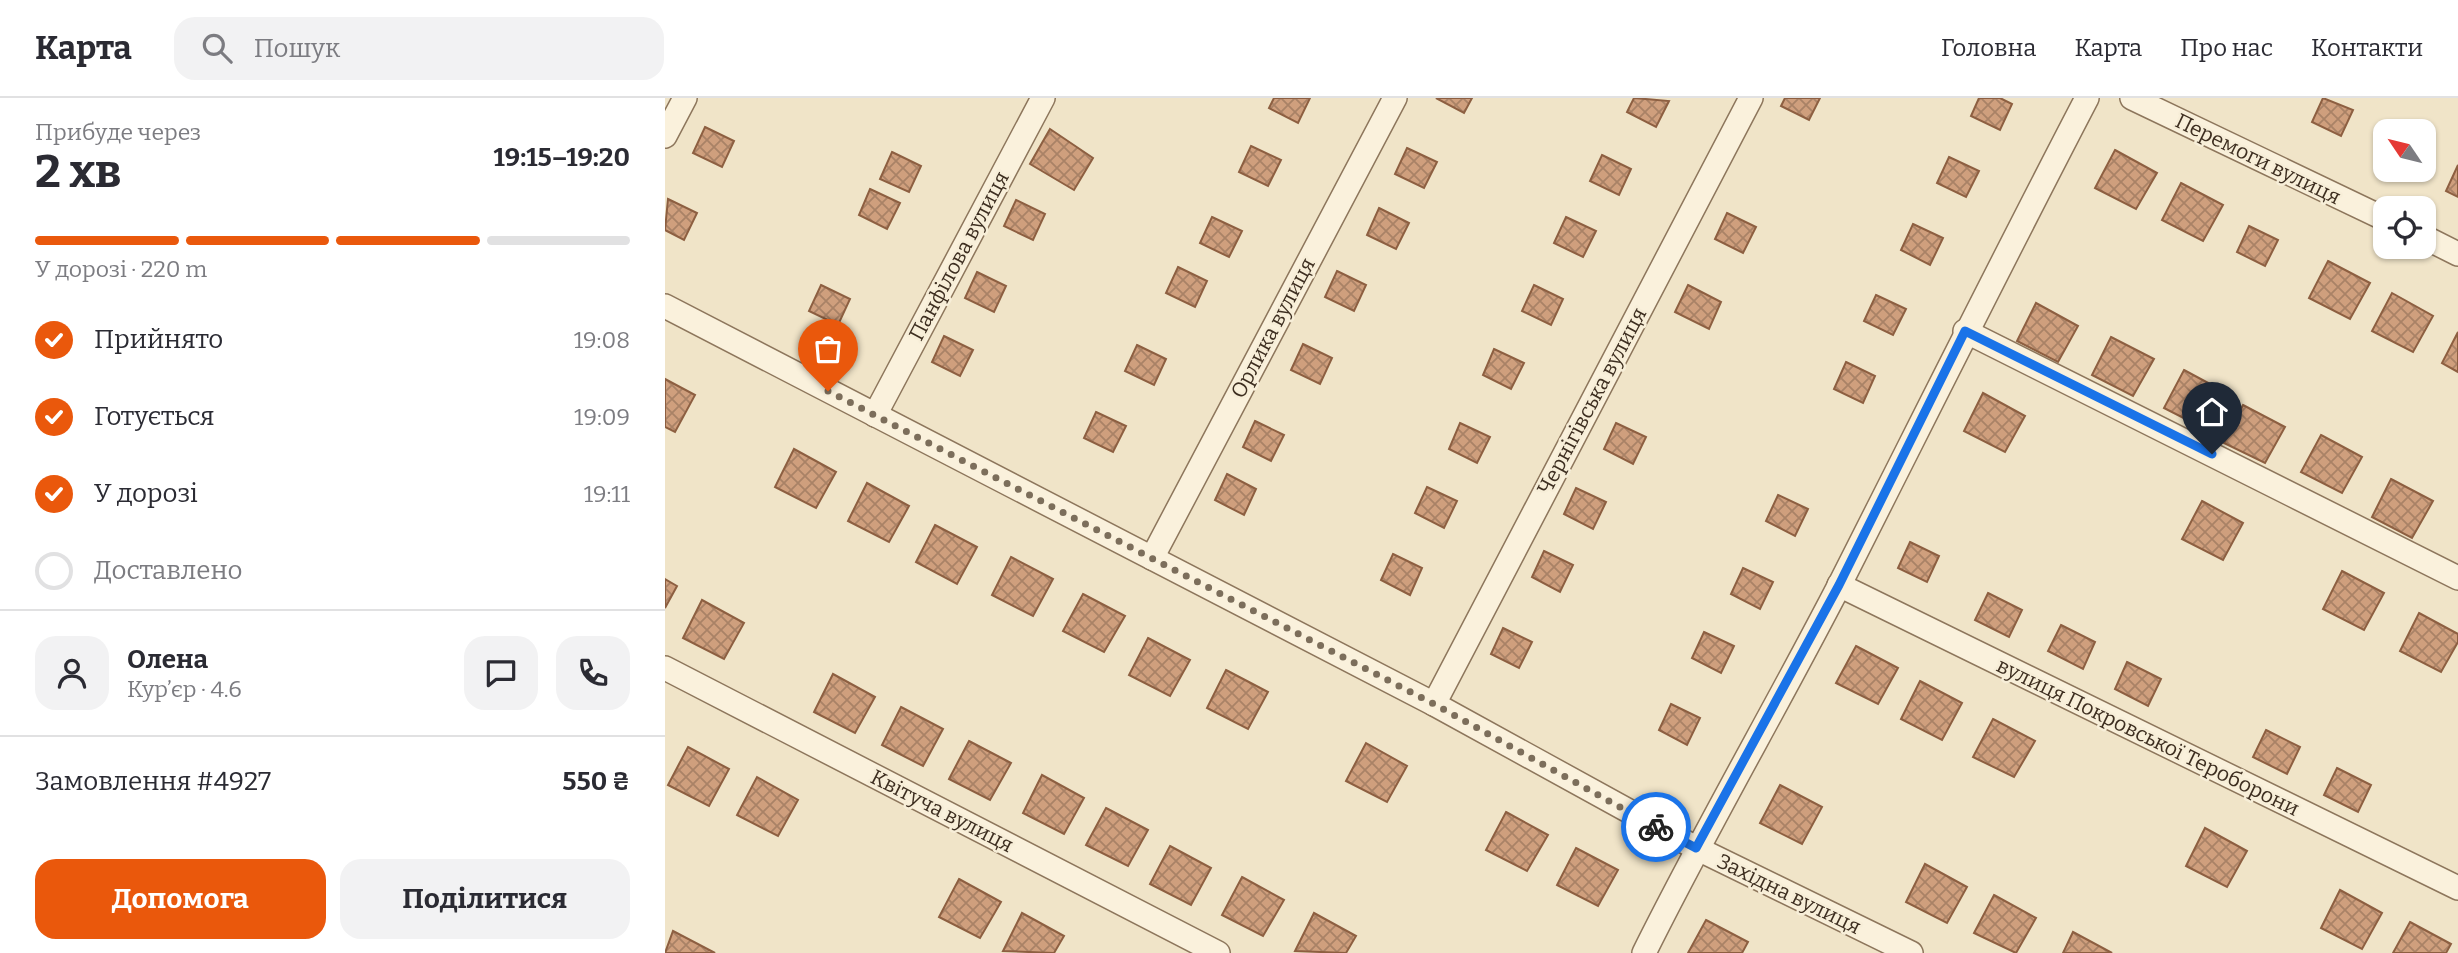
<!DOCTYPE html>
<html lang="uk">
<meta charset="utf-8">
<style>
body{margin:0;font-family:Bitter,serif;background:#f2f2f3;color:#2b2b33;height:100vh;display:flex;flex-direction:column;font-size:26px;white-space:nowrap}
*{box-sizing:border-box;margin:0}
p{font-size:23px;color:#7c7c81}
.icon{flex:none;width:38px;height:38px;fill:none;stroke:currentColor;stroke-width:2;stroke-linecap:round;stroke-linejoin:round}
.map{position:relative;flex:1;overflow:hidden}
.side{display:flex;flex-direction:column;background:#fff;width:665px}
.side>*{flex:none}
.needle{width:46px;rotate:305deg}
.tools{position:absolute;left:1708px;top:21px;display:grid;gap:14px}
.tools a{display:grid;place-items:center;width:63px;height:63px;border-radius:14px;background:#fff;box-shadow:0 2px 5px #0004;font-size:35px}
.pin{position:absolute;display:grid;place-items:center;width:60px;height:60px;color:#fff;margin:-72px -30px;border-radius:50% 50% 50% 0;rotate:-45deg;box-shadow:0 0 7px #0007}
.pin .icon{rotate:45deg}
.courier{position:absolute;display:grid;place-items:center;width:70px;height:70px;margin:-35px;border:5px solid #1a73e8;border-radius:50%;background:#fff;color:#222;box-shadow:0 2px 9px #0007}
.summary em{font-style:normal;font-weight:700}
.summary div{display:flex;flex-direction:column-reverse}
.summary{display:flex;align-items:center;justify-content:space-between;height:119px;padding:0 35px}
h1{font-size:46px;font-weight:700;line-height:52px}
.bar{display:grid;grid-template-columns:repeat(4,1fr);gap:10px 7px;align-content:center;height:84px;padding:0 35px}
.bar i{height:9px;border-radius:5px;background:#e1e1e2}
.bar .selected{background:#ea580c}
.bar p{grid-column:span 4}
.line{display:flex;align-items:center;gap:18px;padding:0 35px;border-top:2px solid #e1e1e2}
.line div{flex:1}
.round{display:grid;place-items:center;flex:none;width:74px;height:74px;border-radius:21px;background:#f2f2f3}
ol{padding:0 35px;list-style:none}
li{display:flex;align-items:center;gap:21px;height:77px}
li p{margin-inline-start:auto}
li .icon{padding:7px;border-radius:50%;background:#ea580c;color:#fff;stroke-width:4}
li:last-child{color:#7c7c81}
li i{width:38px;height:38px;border:4px solid #e1e1e2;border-radius:50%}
.button{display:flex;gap:14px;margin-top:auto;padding:14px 35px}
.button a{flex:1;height:80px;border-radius:21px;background:#ea580c;color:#fff;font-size:28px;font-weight:700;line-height:80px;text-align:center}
.button a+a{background:#f2f2f3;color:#2b2b33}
header{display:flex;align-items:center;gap:42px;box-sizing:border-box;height:98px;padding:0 35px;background:#fff;border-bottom:2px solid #e1e1e2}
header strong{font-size:33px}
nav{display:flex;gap:38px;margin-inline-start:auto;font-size:24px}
.search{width:490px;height:63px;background:#f2f2f3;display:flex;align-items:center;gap:18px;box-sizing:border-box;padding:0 24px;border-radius:21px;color:#7c7c81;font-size:26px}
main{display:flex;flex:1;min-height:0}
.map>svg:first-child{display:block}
.building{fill:url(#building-cross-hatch);stroke:#8d5f41;stroke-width:2}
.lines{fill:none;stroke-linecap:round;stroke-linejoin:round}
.minor-casing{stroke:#8d765c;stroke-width:26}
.minor{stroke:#faf1dc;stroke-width:23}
.done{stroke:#7c6e5b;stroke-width:7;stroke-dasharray:0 12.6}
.route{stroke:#1a73e8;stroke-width:9}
.labels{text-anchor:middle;stroke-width:5;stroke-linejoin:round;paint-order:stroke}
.street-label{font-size:21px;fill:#3d2e20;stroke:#f7eed8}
</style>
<header>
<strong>Карта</strong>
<div class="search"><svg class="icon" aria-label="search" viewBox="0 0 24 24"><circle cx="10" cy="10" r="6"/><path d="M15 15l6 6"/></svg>Пошук</div>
<nav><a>Головна</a><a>Карта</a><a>Про нас</a><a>Контакти</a></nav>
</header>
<main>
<section class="side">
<div class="summary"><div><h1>2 хв</h1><p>Прибуде через</p></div><em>19:15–19:20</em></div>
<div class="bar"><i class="selected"></i><i class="selected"></i><i class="selected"></i><i></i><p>У дорозі · 220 m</p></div>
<ol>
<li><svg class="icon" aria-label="check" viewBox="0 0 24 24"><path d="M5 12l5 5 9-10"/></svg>Прийнято<p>19:08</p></li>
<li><svg class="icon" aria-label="check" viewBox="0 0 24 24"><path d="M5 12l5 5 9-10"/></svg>Готується<p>19:09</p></li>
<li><svg class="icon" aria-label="check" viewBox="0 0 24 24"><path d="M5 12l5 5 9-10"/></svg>У дорозі<p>19:11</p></li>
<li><i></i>Доставлено</li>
</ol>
<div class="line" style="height:126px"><a class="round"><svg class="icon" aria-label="person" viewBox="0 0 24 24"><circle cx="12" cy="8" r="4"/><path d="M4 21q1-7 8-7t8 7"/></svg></a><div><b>Олена</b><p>Кур’єр · 4.6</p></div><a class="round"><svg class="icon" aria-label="chat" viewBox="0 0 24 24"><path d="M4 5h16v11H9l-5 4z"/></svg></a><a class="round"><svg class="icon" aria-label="phone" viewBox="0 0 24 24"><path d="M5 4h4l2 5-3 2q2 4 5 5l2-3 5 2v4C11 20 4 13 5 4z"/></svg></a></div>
<div class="line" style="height:91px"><div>Замовлення #4927</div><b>550 ₴</b></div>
<div class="button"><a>Допомога</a><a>Поділитися</a></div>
</section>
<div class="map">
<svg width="1793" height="855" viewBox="0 0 1793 855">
<defs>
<pattern id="building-cross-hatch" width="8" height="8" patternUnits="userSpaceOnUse" patternTransform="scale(1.75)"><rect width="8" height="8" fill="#cf9f7d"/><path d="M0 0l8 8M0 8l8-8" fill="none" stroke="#a98266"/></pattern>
</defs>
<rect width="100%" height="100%" fill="#f0e4c8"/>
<g class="building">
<polygon points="609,0 645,0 633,25 604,10"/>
<polygon points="771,0 807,0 799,15"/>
<polygon points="969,0 1004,3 991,29 962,14"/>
<polygon points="1120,0 1155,0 1144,22 1116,8"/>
<polygon points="1314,0 1335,0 1347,6 1335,32 1306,18"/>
<polygon points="1658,0 1688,12 1676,38 1647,24"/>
<polygon points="40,29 69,43 57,69 28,55"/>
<polygon points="385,31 428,60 409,92 365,66"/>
<polygon points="586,48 616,62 603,88 574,74"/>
<polygon points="742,50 772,64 759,90 730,76"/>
<polygon points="1450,52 1492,75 1471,111 1430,90"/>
<polygon points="227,54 256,68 244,94 215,81"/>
<polygon points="937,57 966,71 954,97 925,83"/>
<polygon points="1284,59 1314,73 1301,99 1272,85"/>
<polygon points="1793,67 1793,99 1781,93"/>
<polygon points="1516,85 1558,107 1538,143 1497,122"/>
<polygon points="205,91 235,105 222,131 194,117"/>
<polygon points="3,101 32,115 19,142 0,132"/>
<polygon points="351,102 380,116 368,142 339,128"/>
<polygon points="714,110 744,125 731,151 702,137"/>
<polygon points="1062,115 1091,129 1078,155 1050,141"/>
<polygon points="547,119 577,133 564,159 535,145"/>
<polygon points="901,119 931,133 918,159 889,145"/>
<polygon points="1248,126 1278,140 1265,167 1236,152"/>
<polygon points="1584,128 1613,142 1600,168 1572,154"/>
<polygon points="1663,163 1705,185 1685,221 1644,200"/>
<polygon points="513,169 542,183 530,209 501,195"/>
<polygon points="672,173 701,187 689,213 660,199"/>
<polygon points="312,174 341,188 329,214 300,200"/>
<polygon points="156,187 185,201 173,227 144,213"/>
<polygon points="869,187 898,201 886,227 857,213"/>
<polygon points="1023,187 1056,204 1044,231 1010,214"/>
<polygon points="1727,195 1768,218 1748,254 1707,233"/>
<polygon points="1211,197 1241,211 1228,237 1199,223"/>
<polygon points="1371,205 1413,228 1393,264 1352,243"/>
<polygon points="1793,234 1793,274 1777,265"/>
<polygon points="279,238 308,252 295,278 267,264"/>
<polygon points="1446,239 1489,261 1468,298 1427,277"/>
<polygon points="638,246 667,260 655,286 626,272"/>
<polygon points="472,247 501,261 489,287 460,273"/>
<polygon points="829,251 859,265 846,291 818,277"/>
<polygon points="1181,264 1210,278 1198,305 1169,291"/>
<polygon points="1519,272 1560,294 1540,331 1499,310"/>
<polygon points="0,281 30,297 10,334 0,329"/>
<polygon points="1318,295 1360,318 1340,354 1299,333"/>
<polygon points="1578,307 1620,329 1600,365 1559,345"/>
<polygon points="431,314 461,328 448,354 419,340"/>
<polygon points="590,323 619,337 606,363 578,349"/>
<polygon points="795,325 825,339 812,365 784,351"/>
<polygon points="951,325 981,339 968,366 939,351"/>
<polygon points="1656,337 1697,359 1677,395 1636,374"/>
<polygon points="129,351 171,374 151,410 110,389"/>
<polygon points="562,376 591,391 579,417 550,402"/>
<polygon points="1726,381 1768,403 1747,440 1707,419"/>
<polygon points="202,385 244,408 224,444 183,423"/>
<polygon points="762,389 792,403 779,430 750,415"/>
<polygon points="911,390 941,404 928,431 899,416"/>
<polygon points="1113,397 1143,411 1130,438 1101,423"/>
<polygon points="1537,403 1578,425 1558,462 1517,441"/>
<polygon points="270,427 312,449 292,486 251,464"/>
<polygon points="1245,444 1274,458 1262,484 1233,470"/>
<polygon points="879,453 908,467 895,494 867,479"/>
<polygon points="728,456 757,470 745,497 716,482"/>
<polygon points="346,459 388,481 368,518 327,497"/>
<polygon points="1078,470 1108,484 1095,511 1066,496"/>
<polygon points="1677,473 1719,495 1699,532 1658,511"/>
<polygon points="0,481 12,488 0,510"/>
<polygon points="1323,495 1357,512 1344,539 1310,522"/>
<polygon points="418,496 460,518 439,554 398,533"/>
<polygon points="37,502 79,525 59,561 18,540"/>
<polygon points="1754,515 1793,536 1793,544 1776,574 1735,553"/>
<polygon points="1396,527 1430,544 1418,571 1383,553"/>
<polygon points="838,530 867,544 854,570 826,556"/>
<polygon points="1039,534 1069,548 1056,575 1027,560"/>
<polygon points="483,540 525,562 505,598 464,577"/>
<polygon points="1191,548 1233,570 1213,606 1171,585"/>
<polygon points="1462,564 1496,581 1483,608 1450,591"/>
<polygon points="561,572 603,594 583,631 542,610"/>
<polygon points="168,576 210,599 190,635 149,614"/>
<polygon points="1255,583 1297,605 1277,642 1236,621"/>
<polygon points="1006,606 1035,620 1022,647 994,632"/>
<polygon points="236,609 278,631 258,668 217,647"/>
<polygon points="1328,621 1370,643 1349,679 1308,659"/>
<polygon points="1601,632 1635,649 1622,676 1588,659"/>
<polygon points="304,643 346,665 325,702 284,681"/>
<polygon points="701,645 742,668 722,704 681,683"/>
<polygon points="23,649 64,671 44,708 3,687"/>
<polygon points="1672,670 1706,687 1693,714 1659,697"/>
<polygon points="377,677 419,700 399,736 358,715"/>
<polygon points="92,679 133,702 113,738 72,717"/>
<polygon points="1115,687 1157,709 1137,746 1095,725"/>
<polygon points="441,710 483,732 463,768 421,747"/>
<polygon points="841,714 883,737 862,773 821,752"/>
<polygon points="1540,730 1582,753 1562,789 1521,768"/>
<polygon points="505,748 546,770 526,807 485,786"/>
<polygon points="911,750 953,772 933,808 892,787"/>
<polygon points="1260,766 1302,789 1282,825 1241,804"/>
<polygon points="577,779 619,802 598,838 557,817"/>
<polygon points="294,781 336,804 315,840 274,819"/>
<polygon points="1675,792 1717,815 1697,851 1656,830"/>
<polygon points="1329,797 1371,820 1351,855 1309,835"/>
<polygon points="357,815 399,838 389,855 338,853"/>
<polygon points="649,815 691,838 681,855 630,853"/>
<polygon points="1041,822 1083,844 1077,855 1023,855"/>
<polygon points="1745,824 1786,846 1781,855 1728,855"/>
<polygon points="8,833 50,855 0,855"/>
<polygon points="1408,834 1447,855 1398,855"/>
</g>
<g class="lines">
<defs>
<g id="minor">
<polyline points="1467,0 1720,121"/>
<polyline points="0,38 20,0"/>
<polyline points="1759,139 1793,156"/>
<polyline points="0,208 769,606 1031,750 1246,855"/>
<polyline points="1300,233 1793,480"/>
<polyline points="210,317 378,0"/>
<polyline points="487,460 730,0"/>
<polyline points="1174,487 1793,790"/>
<polyline points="0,570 553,855"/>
<polyline points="769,606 1086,0"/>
<path d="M979 855C1041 730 1111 610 1175 486 1257 324 1338 161 1422 0"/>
</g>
</defs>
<use href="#minor" class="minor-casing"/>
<use href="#minor" class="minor"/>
</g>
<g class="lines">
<polyline class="done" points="163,293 769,606 991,729"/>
<polyline class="route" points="991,729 1031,750 1174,487 1300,233 1547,356"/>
</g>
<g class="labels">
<g class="street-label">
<text transform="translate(1593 61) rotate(26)" y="7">Перемоги вулиця</text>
<text transform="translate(294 158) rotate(-62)" y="7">Панфілова вулиця</text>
<text transform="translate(608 230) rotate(-62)" y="7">Орлика вулиця</text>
<text transform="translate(927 303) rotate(-62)" y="7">Чернігівська вулиця</text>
<text transform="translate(1483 639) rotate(26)" y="7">вулиця Покровської Тероборони</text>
<text transform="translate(277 713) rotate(27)" y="7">Квітуча вулиця</text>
<text transform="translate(1124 796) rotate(26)" y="7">Західна вулиця</text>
</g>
</g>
</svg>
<div class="tools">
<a><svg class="needle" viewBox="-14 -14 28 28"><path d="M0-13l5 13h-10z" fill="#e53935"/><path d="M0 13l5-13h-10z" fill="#7c7c81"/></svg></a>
<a><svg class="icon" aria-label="locate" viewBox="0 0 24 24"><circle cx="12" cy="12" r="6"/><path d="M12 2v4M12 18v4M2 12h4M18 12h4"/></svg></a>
</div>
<div class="pin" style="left:163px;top:293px;background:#ea580c"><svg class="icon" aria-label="bag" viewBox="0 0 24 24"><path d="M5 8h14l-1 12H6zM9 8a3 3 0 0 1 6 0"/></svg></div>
<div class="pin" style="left:1547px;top:356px;background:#1f2937"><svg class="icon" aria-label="home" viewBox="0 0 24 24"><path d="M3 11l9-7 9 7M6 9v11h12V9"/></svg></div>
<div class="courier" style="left:991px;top:729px"><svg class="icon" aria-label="bike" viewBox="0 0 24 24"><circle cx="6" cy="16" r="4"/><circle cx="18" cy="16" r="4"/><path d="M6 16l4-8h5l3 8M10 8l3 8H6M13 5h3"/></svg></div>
</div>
</main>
